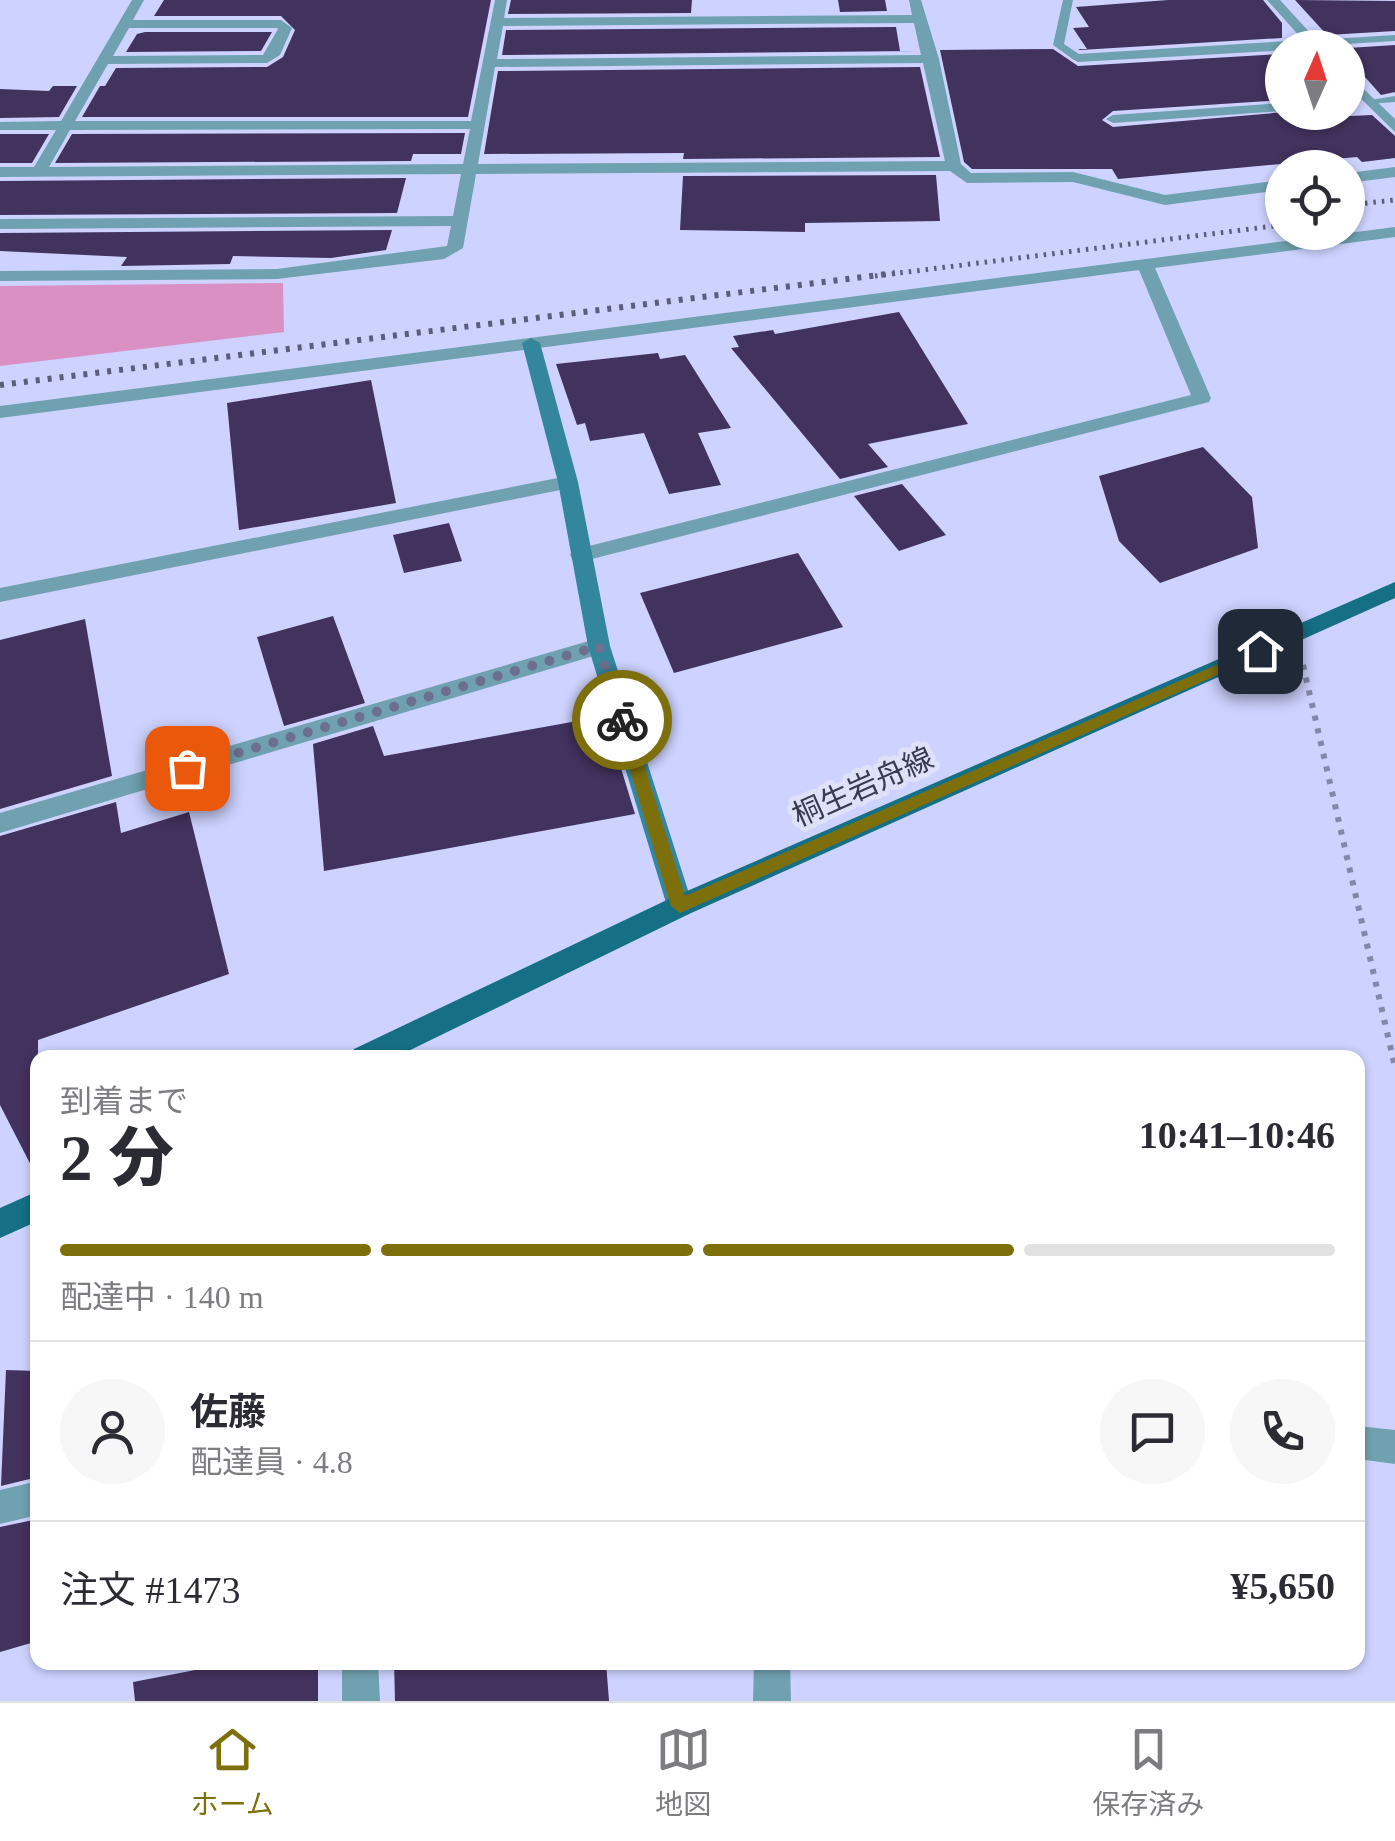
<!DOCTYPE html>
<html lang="ja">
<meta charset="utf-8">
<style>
body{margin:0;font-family:"Times New Roman","Noto Sans JP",serif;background:#f7f7f7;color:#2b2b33;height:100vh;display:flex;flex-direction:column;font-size:38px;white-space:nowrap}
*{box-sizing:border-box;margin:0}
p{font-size:32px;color:#7c7c81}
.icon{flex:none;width:55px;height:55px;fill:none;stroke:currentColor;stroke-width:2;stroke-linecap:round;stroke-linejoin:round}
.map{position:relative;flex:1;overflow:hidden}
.drawer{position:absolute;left:30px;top:1050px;width:1335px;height:620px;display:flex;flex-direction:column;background:#fff;border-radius:20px;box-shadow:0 2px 8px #0004}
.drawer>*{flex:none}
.needle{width:65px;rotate:3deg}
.fabs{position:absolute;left:1265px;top:30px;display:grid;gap:20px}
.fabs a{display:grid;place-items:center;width:100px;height:100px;border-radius:50%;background:#fff;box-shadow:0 2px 8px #0004;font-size:50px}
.pin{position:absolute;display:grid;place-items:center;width:85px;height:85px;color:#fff;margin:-42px;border-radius:20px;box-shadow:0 5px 15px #0006}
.courier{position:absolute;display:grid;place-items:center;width:100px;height:100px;margin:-50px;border:8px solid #7e6f0d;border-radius:50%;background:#fff;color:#222;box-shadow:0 2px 12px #0007}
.summary em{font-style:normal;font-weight:800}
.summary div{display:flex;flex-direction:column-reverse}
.summary{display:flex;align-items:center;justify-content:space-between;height:170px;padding:0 30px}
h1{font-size:65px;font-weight:800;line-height:75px}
.bar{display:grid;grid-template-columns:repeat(4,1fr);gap:15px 10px;align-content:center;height:120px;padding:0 30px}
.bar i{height:12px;border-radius:8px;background:#e1e1e2}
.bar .active{background:#7e6f0d}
.bar p{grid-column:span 4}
.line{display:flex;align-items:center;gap:25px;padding:0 30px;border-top:2px solid #e1e1e2}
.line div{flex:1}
.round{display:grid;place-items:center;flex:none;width:105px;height:105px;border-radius:52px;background:#f7f7f7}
.tabs{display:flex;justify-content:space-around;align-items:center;height:140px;border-top:2px solid #e1e1e2;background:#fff;font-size:28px;color:#7c7c81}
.tabs a{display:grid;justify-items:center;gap:5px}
.tabs .active{color:#7e6f0d}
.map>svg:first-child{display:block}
.green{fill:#da90c3}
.building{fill:#42325e}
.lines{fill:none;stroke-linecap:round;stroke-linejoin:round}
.path{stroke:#8487a8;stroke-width:6;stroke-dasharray:5 8;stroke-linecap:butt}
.lane{fill:#70a1b0;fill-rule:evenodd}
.street{fill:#70a1b0;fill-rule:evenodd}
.secondary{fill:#33869c;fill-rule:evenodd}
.primary{fill:#157086;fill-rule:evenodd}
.rail-far1{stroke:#5b5e79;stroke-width:5;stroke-dasharray:2.5 6;stroke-linecap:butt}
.rail{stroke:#5b5e79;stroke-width:6;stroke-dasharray:4 8;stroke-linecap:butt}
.route{fill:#7e6f0d}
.done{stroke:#6c6f8d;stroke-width:10;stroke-dasharray:0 18}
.labels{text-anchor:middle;stroke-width:10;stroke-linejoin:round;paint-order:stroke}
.street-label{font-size:30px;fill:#383a50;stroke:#dee1f7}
</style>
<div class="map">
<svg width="1395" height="1701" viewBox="0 0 1395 1701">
<rect width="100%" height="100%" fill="#cdd2fe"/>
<polygon class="green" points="283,283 284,332 0,366 0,286"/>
<g class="building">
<polygon points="164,0 491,0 468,117 82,117 100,86 105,86 116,68 267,67 283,57 295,30 281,16 154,16"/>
<polygon points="511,0 692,0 691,13 508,14"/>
<polygon points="838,0 885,0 887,11 840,12"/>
<polygon points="1168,0 1263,0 1282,23 1282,38 1080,50 1078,49 1087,49 1073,28 1089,27 1076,7"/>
<polygon points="1295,0 1395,1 1395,31 1327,35"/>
<polygon points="896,27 900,51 916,51 502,55 506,30"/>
<polygon points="145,32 272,32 261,51 126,52 137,34"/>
<polygon points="1395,45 1395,92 1381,95 1348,58 1348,48"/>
<polygon points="1053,49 1078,66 1282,54 1282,100 1113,111 1102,120 1113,127 1285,112 1300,112 1306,118 1372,115 1395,136 1395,158 1362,162 1357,157 1118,179 1112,169 972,169 964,162 940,50"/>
<polygon points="920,67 940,157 683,159 684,153 484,154 498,71"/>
<polygon points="53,86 77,86 59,117 0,118 0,89 49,91"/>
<polygon points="465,133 461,154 413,154 411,161 55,163 72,134"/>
<polygon points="0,134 49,134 32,163 0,163"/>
<polygon points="936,175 940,221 805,223 805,232 680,230 683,176"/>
<polygon points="406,178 397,213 0,215 0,181"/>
<polygon points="392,230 386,250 331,258 233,256 230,264 121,266 127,257 0,251 0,233"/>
<polygon points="899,312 968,424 868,444 888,467 840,479 731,348 739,347 733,336 773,330 775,334"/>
<polygon points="658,353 660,359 685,355 731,428 698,433 721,485 669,494 644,433 590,441 585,423 577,425 556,364"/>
<polygon points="371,380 396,503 239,530 227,403"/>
<polygon points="1203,447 1252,497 1258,548 1160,583 1119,541 1099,476"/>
<polygon points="902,484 946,535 899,551 854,496"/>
<polygon points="449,523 462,561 404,573 393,535"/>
<polygon points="798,553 843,627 674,673 640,593"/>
<polygon points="333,616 365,703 284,726 257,637"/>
<polygon points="85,619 112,776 0,809 0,640"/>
<polygon points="605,716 635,814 324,871 313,744 373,726 384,756"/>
<polygon points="116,802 121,833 189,812 229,974 38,1040 38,1179 0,1105 0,836"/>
<polygon points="6,1370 38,1371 38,1477 1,1486"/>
<polygon points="38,1519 38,1641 0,1652 0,1527"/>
<polygon points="237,1662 318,1662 318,1701 135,1701 133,1682"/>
<polygon points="394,1662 606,1662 609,1701 395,1701"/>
</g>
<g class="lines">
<polyline class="path" points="1303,665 1395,1067"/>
<g class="lane">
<polygon points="1063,0 1073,0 1064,44 1082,56 1082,60 1074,60 1053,45"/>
<polygon points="1395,35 1395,41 1314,46 1309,43 1314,40"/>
<polygon points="1395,96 1395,102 1370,104 1364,101"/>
</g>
<g class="street">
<path d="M132 0H144L133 20H281L292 28 280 55 267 63 108 64 75 121H471L495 0H507L504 18 912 15 909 0H921L939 59 961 164 971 173 1073 172 1165 195 1282 180V190L1165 205 1073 182 967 183 950 171 476 174 463 248 444 259 277 279 0 281V271L277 269 447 246 451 226 0 229V219L453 216 461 174 0 177V167H34L56 130H0V122L61 121ZM914 23 921 55 497 59 503 26ZM129 28H277L278 29 263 55 113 56ZM923 63 945 161 478 164 495 67ZM470 129 463 164 49 167 70 130Z"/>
<polygon points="1267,0 1280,0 1324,48 1078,62 1071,58 1078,54 1303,40"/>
<polygon points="1348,74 1395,119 1395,132 1348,86"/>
<polygon points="1282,103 1282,111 1113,123 1106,119 1113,115"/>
<polygon points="1395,167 1395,177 1348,183 1348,173"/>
<polygon points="1395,227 1395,237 1155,268 1211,398 1209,402 580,562 573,560 570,555 573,550 1191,395 1139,270 0,418 0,406"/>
<polygon points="568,476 575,477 575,487 0,602 0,588"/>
<polygon points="599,638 607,640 610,646 607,652 0,833 0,813"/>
<polygon points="1358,1426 1395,1430 1395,1464 1358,1459"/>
<polygon points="38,1481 38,1515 0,1524 0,1490"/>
<polygon points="342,1662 378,1662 380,1701 342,1701"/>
<polygon points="754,1662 790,1662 791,1701 753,1701"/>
</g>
<polygon class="secondary" points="531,338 540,343 578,482 610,646 693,906 689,914 680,917 671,914 667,906 588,646 558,482 522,343"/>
<g class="primary">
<polygon points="1395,582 1395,598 689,914 394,1058 350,1058 354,1049 671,898"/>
<polygon points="38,1191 38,1221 0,1238 0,1208"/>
</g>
<g class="rail-far1">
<polyline points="1348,205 1395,200"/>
<polyline points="875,276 1282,225"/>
</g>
<polyline class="rail" points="0,385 895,273"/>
</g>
<polygon class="route" points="1260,646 1267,651 1265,654 680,913 671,906 615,720 622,714 630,720 685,896"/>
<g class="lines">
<polyline class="done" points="187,768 599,646 622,720"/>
</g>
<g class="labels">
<g class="street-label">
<text transform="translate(863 787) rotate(-24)" y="10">桐生岩舟線</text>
</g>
</g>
</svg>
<div class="fabs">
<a><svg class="needle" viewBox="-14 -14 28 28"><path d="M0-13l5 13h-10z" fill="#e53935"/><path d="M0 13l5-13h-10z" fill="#7c7c81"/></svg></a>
<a><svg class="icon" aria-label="locate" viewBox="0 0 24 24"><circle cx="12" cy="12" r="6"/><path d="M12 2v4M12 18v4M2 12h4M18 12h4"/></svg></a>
</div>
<div class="pin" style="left:187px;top:768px;background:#ea580c"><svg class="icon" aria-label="bag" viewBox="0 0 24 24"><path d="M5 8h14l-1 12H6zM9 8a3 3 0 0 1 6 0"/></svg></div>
<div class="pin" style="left:1260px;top:651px;background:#1f2937"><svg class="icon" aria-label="home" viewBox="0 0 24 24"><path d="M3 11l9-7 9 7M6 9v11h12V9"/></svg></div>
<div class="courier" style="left:622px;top:720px"><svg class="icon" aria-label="bike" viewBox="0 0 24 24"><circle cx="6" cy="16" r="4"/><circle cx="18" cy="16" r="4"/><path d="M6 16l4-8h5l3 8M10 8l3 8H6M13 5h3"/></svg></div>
<section class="drawer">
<div class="summary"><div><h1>2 分</h1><p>到着まで</p></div><em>10:41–10:46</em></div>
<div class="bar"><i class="active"></i><i class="active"></i><i class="active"></i><i></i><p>配達中 · 140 m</p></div>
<div class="line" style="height:180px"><a class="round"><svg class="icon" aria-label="person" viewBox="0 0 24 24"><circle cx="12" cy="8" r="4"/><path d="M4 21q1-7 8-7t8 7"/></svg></a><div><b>佐藤</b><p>配達員 · 4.8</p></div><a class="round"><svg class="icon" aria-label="chat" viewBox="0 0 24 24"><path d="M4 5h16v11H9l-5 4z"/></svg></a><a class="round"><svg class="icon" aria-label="phone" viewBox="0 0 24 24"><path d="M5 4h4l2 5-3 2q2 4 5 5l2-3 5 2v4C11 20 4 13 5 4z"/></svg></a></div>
<div class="line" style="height:130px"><div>注文 #1473</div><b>¥5,650</b></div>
</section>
</div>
<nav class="tabs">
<a class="active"><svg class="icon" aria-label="home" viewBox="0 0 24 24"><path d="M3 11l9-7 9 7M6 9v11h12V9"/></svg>ホーム</a>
<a><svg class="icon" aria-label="map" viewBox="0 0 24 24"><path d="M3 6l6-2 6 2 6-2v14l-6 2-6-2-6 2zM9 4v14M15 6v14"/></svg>地図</a>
<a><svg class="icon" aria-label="saved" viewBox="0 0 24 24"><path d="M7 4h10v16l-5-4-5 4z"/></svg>保存済み</a>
</nav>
